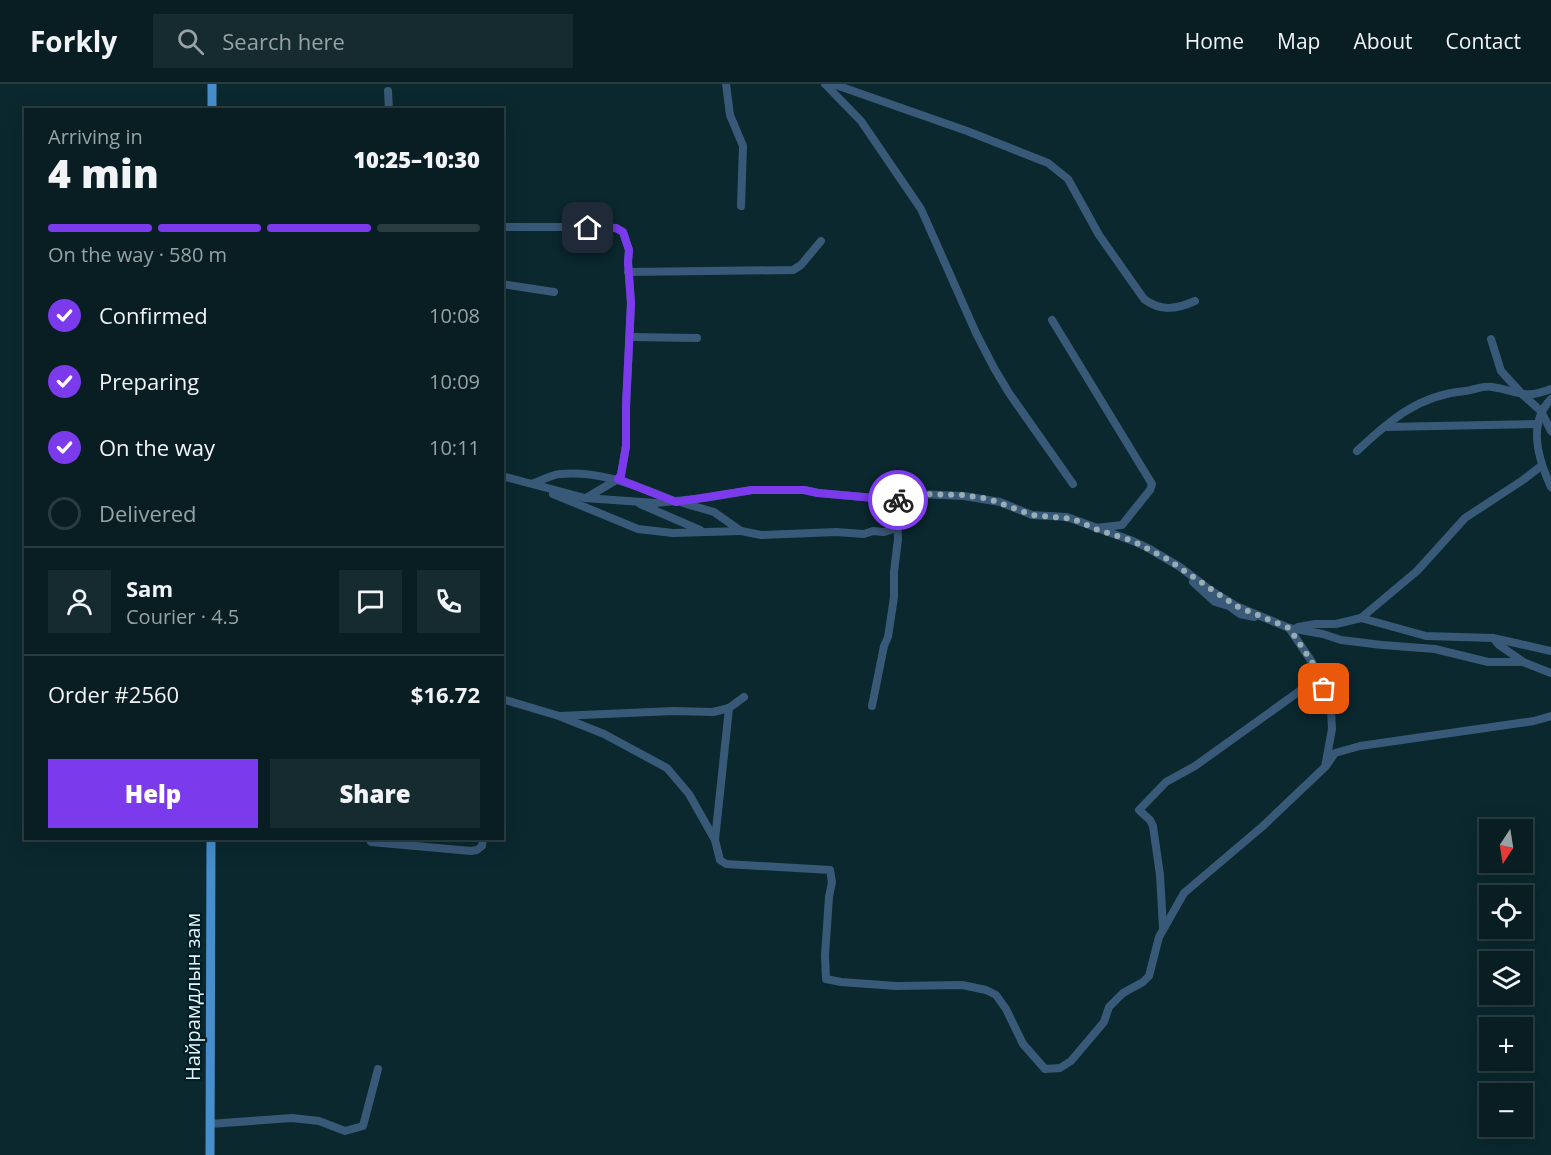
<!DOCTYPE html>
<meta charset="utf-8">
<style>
body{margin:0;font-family:"Open Sans",sans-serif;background:#162b2f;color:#f1f3f6;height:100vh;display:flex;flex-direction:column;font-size:22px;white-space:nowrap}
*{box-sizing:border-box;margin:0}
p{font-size:20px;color:#98a2a5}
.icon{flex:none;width:33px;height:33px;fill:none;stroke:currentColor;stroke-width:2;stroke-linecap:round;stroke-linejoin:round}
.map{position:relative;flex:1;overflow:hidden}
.details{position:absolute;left:24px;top:24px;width:480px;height:732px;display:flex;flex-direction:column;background:#081e22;border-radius:0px;box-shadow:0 6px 24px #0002,0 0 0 2px #293c40}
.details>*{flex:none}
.needle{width:39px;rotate:192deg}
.fabs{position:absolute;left:1479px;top:735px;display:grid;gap:12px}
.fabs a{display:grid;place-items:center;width:54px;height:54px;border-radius:0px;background:#081e22;box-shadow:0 6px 24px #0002,0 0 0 2px #293c40;font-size:30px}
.pin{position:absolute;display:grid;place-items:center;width:51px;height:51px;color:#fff;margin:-26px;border-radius:12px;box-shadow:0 3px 9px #0006}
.courier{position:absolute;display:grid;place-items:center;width:60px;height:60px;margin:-30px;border:4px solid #7c3aed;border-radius:50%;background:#fff;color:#222;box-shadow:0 2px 8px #0007}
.summary em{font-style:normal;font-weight:800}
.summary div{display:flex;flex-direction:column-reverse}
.summary{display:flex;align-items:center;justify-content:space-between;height:102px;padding:0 24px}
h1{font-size:39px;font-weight:800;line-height:45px}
.bar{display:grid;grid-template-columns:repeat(4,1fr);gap:9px 6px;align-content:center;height:72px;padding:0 24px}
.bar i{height:8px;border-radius:4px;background:#293c40}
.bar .active{background:#7c3aed}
.bar p{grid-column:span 4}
.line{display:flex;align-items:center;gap:15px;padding:0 24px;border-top:2px solid #293c40}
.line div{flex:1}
.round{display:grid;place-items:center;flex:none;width:63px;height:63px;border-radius:0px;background:#162b2f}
ol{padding:0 24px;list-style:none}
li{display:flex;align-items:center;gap:18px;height:66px}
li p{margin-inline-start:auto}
li .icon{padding:6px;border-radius:50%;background:#7c3aed;color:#fff;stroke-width:4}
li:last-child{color:#98a2a5}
li i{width:33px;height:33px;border:3px solid #293c40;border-radius:50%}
.primary-button{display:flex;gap:12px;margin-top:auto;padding:12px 24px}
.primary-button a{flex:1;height:69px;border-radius:0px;background:#7c3aed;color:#fff;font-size:24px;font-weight:800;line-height:69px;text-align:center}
.primary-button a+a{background:#162b2f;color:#f1f3f6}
header{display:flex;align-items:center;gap:36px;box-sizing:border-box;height:84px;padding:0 30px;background:#081e22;border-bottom:2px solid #293c40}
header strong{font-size:28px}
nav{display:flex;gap:33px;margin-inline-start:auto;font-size:21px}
.search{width:420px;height:54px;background:#162b2f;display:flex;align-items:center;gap:15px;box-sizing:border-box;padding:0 21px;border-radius:0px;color:#98a2a5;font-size:22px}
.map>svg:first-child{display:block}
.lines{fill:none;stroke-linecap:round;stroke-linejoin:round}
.minor{stroke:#395978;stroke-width:8}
.major{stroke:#488ecc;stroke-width:9}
.done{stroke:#98adb3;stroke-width:6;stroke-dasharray:0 10.8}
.route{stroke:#7c3aed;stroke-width:8}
.labels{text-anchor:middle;stroke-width:4.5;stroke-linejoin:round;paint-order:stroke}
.street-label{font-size:20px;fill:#e5f5fa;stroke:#011e24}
</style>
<header>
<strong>Forkly</strong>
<div class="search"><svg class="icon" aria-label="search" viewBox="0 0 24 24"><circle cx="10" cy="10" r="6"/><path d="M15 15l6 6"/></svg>Search here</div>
<nav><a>Home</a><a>Map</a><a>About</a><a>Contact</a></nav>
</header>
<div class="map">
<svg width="1551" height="1071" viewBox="0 0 1551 1071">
<rect width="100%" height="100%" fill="#0a282e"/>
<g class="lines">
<g class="minor">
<polyline points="726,0 730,31 743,62 741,122"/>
<polyline points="825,0 861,37 921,125 976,249 994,284 1009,309 1073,400"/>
<path d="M833 0 967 47 1048 79 1068 95 1099 151 1144 215C1161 228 1177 225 1195 217"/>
<polyline points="388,7 389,26"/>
<polyline points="502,143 602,143 616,144 623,148 629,166 628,178 631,219 626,323 626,362 621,391 618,395 586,414"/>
<polyline points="628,188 793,186 801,181 821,157"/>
<polyline points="502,200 554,208"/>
<polyline points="1052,236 1152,400 1150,406 1122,441 1096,444"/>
<polyline points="630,253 697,254"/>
<polyline points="1491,255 1501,287 1523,311 1541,327 1551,347"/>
<path d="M1551 315C1527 339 1538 375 1551 403"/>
<polyline points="1385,343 1538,340"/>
<path d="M1357 367C1390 336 1419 311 1465 307 1474 306 1484 301 1492 303 1519 307 1523 316 1551 305"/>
<polyline points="502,392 585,414 656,419 705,414 752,406 804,406 818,409 896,416 905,416 919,410 964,412 1000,418 1032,431 1067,433 1133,457 1148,464 1180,483 1210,506 1236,522 1289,544 1323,550 1341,556 1382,561 1435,565 1488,578 1523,578 1551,589"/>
<path d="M534 399C542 396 551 391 560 390 600 386 636 402 672 416"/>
<polyline points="553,410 638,445 673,449 741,447"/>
<polyline points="683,419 714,428 741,447 761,451 836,448 864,450 873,447 884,448 897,444"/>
<polyline points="640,420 700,446"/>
<polyline points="1193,498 1215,518 1229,522 1240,530 1254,533"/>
<polyline points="1361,534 1426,552 1493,554 1551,567"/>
<polyline points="1298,543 1315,540 1336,540 1361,534 1417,487 1465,434 1523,396 1541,382"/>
<polyline points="1493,554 1499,561 1522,577"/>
<polyline points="502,615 559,632 674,627 713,628 729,624 744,613"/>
<polyline points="872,622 884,562 888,553 894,513 894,488 898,455 896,416"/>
<polyline points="559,632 604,650 667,684 689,710 715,756 720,776 726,780 830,786 832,798 829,813 825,871 826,895 841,898 896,902 962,901 986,906 996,911 1006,925 1023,960 1045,985 1060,984 1071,977 1104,938 1109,923 1123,909 1143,898 1149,892 1159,853 1184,809 1263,742 1325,683 1332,645 1331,626 1324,605 1312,578 1289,544"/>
<polyline points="1326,682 1335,669 1360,662 1534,637 1551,632"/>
<polyline points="369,754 371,758 471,767 477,766 482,762 483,754"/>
<polyline points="715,756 729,624"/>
<polyline points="1163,844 1160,791 1153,742 1150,736 1139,726 1166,698 1195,682 1308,601 1313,596 1316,585"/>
<polyline points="210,1040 292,1034 319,1037 345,1047 363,1042 378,985"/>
</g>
<g class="major">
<polyline points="212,26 212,0"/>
<polyline points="210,1071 211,754"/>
</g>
</g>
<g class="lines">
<polyline class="done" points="898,416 919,410 964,411 989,415 1032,431 1073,435 1098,446 1133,457 1167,475 1236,522 1289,544 1312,578 1324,605"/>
<polyline class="route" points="588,144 616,144 623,148 629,166 628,178 631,219 626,322 626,362 621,391 618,395 676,418 752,406 804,406 818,409 898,416"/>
</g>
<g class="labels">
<g class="street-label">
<text transform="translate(193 913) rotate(-90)" y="7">Найрамдлын зам</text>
</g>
</g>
</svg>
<div class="fabs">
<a><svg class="needle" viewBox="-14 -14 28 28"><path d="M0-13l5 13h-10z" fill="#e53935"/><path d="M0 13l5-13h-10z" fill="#98a2a5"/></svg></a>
<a><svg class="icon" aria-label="locate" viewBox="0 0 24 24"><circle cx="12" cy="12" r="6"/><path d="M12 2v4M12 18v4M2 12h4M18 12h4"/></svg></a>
<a><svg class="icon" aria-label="layers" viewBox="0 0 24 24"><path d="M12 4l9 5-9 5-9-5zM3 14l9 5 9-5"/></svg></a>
<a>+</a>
<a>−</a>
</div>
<div class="pin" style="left:1324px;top:605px;background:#ea580c"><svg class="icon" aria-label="bag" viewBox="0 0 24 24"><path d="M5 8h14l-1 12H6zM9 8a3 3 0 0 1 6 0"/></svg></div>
<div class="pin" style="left:588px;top:144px;background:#1f2937"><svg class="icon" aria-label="home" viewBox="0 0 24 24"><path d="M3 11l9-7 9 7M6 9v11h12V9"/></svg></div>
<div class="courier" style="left:898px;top:416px"><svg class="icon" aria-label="bike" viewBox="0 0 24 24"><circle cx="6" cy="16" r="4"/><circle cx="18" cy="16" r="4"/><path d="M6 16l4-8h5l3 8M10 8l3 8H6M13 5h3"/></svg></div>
<section class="details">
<div class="summary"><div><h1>4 min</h1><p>Arriving in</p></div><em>10:25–10:30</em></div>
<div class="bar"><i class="active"></i><i class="active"></i><i class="active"></i><i></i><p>On the way · 580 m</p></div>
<ol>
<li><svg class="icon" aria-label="check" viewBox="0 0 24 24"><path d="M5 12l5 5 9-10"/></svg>Confirmed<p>10:08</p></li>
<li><svg class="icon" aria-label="check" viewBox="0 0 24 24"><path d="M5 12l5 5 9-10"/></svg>Preparing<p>10:09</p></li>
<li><svg class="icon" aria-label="check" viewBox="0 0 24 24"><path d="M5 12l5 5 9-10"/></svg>On the way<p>10:11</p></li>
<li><i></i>Delivered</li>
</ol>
<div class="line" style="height:108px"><a class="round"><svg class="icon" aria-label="person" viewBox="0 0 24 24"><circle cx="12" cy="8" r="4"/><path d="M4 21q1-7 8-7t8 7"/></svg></a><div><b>Sam</b><p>Courier · 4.5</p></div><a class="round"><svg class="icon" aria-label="chat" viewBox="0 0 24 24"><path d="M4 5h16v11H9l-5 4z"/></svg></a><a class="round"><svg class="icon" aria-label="phone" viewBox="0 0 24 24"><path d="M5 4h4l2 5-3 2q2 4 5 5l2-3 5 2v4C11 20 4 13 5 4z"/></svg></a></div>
<div class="line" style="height:78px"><div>Order #2560</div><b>$16.72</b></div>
<div class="primary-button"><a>Help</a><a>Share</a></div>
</section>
</div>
